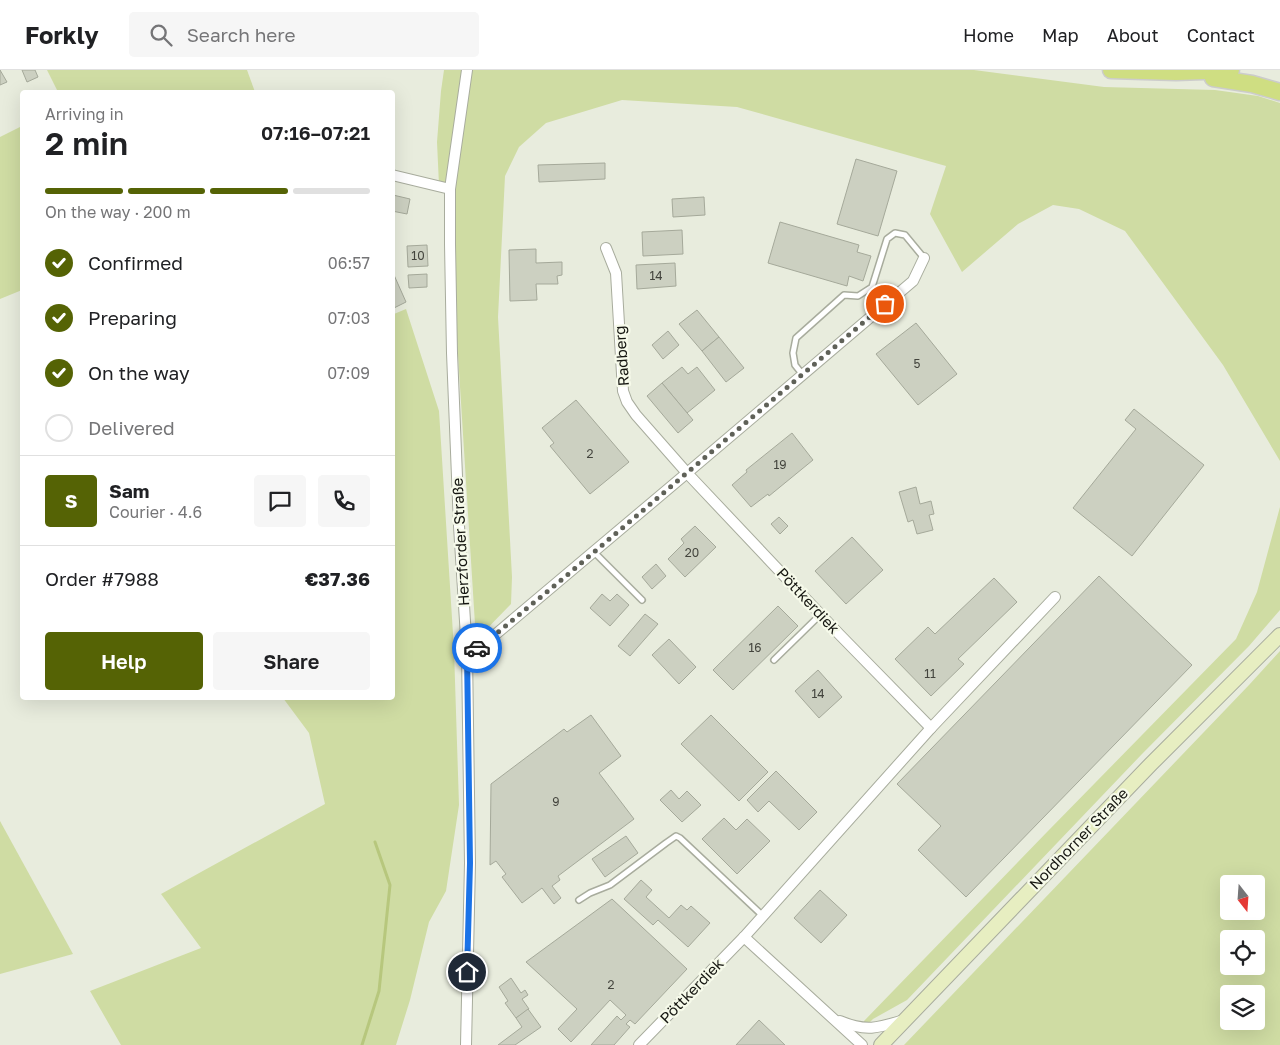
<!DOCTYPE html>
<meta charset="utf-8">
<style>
body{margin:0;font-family:"Golos Text",sans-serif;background:#f6f6f6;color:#202124;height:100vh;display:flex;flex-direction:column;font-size:19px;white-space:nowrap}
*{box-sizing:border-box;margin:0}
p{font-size:16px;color:#757577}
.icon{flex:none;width:28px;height:28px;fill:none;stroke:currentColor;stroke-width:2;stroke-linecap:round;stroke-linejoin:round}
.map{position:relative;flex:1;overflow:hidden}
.details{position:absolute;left:20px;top:20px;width:375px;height:610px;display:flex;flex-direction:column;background:#fff;border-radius:5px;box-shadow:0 5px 20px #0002}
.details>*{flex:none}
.needle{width:32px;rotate:163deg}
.controls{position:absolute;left:1220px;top:805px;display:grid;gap:10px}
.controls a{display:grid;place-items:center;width:45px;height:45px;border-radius:5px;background:#fff;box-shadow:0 5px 20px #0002;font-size:25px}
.pin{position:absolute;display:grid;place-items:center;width:42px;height:42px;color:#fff;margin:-21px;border:2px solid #fff;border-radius:50%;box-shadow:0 1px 5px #0007}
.courier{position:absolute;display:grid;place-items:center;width:50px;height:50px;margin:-25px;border:4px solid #1a73e8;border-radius:50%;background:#fff;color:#222;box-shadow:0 1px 6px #0007}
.overview em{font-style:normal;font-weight:600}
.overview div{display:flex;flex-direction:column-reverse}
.overview{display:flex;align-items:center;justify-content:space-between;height:85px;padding:0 25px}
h1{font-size:32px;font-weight:600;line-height:38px}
.bar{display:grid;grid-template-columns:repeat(4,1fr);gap:8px 5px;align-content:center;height:60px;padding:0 25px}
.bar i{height:6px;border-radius:4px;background:#e0e0e0}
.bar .on{background:#556305}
.bar p{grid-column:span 4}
.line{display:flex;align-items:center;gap:12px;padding:0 25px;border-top:1px solid #e0e0e0}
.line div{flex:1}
.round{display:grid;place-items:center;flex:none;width:52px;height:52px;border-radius:5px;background:#f6f6f6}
ol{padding:0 25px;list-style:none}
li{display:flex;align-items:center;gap:15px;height:55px}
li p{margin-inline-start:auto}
li .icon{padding:5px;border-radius:50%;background:#556305;color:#fff;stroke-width:4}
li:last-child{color:#757577}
li i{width:28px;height:28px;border:2px solid #e0e0e0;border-radius:50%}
.action{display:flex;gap:10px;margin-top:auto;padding:10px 25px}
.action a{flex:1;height:58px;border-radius:5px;background:#556305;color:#fff;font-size:20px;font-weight:600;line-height:58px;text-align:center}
.action a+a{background:#f6f6f6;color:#202124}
header{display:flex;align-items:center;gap:30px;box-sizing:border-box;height:70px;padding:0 25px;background:#fff;border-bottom:1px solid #e0e0e0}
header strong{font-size:24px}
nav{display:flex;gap:28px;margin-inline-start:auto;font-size:18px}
.search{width:350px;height:45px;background:#f6f6f6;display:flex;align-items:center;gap:12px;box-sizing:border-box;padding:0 18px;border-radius:5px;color:#757577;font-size:19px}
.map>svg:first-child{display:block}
.green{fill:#cfdca3;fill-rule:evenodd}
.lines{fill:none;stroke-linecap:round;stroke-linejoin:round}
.stream{stroke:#b7c77d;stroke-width:3}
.building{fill:#ccd0c1;stroke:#a5a99a}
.service-casing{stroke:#a8ac9d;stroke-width:8}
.minor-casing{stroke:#a8ac9d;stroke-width:12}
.secondary-casing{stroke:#a8ac9d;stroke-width:16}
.primary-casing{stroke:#cccccb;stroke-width:19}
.service{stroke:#fff;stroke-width:5}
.minor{stroke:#fff;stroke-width:10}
.secondary{stroke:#e7eec1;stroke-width:14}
.primary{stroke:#cfde82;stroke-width:16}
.done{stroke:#5f6158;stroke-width:5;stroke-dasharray:0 9}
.route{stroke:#1a73e8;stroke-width:6}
.labels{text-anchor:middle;stroke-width:4.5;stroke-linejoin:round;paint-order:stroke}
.number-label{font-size:12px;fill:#43443d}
.street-label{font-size:15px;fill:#151611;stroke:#f6faea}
</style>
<header>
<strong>Forkly</strong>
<div class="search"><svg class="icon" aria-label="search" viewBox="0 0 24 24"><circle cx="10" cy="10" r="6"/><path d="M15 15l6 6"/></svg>Search here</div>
<nav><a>Home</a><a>Map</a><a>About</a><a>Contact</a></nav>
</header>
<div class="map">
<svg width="1280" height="975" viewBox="0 0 1280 975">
<rect width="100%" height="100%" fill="#e8ecdd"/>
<g class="green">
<polygon points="47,0 247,0 255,22 58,22"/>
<polygon points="444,0 974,0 1104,17 1215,20 1258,26 1280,33 1280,391 1223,295 1125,161 1079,139 1053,135 1018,154 962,202 930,144 946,96 737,37 622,30 546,53 519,77 505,106 498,247 512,507 511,534 476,570 451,174 451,119 439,115 437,72 441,21"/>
<polygon points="22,56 22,220 0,229 0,67"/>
<polygon points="406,239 439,341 454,580 459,735 446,821 429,852 410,930 396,975 121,975 90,921 201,878 161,824 325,734 309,663 283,628 392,628 392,240 394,244"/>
<polygon points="1280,437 1280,540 1249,576 1142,684 907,930 873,949 865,957 864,951 1048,761 1236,569 1257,522"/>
<path d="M1280 581V975H904L1249 615ZM1229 814H1256V841H1229ZM1229 869H1256V896H1229ZM1229 924H1256V951H1229Z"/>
<polygon points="0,751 73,884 0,904"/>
</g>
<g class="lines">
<polyline class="stream" points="362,975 379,921 390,815 375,772"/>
</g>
<g class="building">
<polygon points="0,0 7,12 0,15"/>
<polygon points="22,0 35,0 38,7 27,12"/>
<polygon points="856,89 897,101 878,166 837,154"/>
<polygon points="605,93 605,109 539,112 538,95"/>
<polygon points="393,125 410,129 407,144 392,141"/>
<polygon points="704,127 705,145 673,147 672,129"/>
<polygon points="780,152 859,175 857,182 871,186 863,211 849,206 847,216 768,193"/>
<polygon points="682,160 683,184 643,186 642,162"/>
<polygon points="427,175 428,196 408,197 407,176"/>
<polygon points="536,179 536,193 562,192 562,205 557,206 558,214 536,214 537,230 510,231 509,180"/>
<polygon points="675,193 676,216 637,219 636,195"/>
<polygon points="427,204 427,217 409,218 408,205"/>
<polygon points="394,205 406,232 394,238 392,234 392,206"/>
<polygon points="697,240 719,267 702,281 679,254"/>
<polygon points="916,253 957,304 918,335 876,284"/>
<polygon points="668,261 679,275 663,289 652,275"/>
<polygon points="719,267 744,298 726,312 702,281"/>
<polygon points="682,297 688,304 697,297 715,320 687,343 662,313"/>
<polygon points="662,313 693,350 678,363 647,326"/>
<polygon points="576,330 629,392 590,424 550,376 554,373 542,358"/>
<polygon points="1134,339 1204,395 1132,486 1073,438 1136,359 1125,350"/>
<polygon points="792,363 813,390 769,426 768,424 751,437 732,415 747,402 746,400"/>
<polygon points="916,417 920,434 931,431 934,444 929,445 933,460 917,464 913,450 908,452 899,422"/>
<polygon points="779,447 788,456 780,464 771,454"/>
<polygon points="695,456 716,477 685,507 668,489 684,473 681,469"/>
<polygon points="852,467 883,500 846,534 815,501"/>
<polygon points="656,494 666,506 652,519 642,507"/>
<polygon points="1099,506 1192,595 966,827 918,780 941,756 897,714"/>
<polygon points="994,508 1017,532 958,589 964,594 931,626 895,589 928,557 935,564"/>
<polygon points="602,524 610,531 617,524 629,535 610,556 590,538"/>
<polygon points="778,536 798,556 733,620 713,600"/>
<polygon points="645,544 658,554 630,586 618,576"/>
<polygon points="669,569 696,597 679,614 652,585"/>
<polygon points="818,600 842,627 819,648 795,621"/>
<polygon points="591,645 621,686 599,703 634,749 558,806 560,810 552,816 561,828 554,834 542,818 522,833 502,807 506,804 496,791 490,795 491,714 564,659 567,662"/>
<polygon points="711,645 768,702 739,731 681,674"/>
<polygon points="776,701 817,742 799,760 769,731 758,742 747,730"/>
<polygon points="671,720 679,729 687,721 701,735 682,752 660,730"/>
<polygon points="724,748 736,760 747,749 770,771 737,804 702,769"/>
<polygon points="626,766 638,783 605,807 592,789"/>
<polygon points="641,810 652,820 646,827 669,848 681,835 687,840 691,836 710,853 688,877 658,850 653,855 624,829"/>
<polygon points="820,820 847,845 821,873 794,848"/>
<polygon points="612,829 687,899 635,954 630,950 626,954 630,957 614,975 591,975 617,946 621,950 626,945 610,930 571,972 558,959 577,939 526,892"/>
<polygon points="511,908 521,923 525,920 528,925 522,929 529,939 516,948 505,933 508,931 499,917"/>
<polygon points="528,939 541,957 515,975 498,975 522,957 516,948"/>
<polygon points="759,950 785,975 736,975"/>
</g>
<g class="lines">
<defs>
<g id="service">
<polyline points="803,305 795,295 793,283 796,268 844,225 858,226 872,217 887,169 895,163 905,165 924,188"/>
<polyline points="594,482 642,530"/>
<polyline points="774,590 820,545"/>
<polyline points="579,830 590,823 610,815 666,773 676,766 680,768 763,846"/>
</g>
<g id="minor">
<polyline points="392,105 450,119"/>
<polyline points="606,178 616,203 623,321 627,332 636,345 687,403 839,564 931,658 744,867 639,975"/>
<polyline points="467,583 481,576 496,564 687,403 913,211 924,188"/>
<polyline points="931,658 1055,527"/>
<polyline points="744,867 862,975"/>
<path d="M840 951C866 962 878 958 904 950"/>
<polyline points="466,975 470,793 467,583 459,456 452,283 450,174 450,119 467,0"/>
</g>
<polyline id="secondary" points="881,975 1151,694 1280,565"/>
<g id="primary">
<polyline points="1111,0 1176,2 1231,0"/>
<polyline points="1213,8 1252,14 1280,22"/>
</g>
</defs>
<use href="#service" class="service-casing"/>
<use href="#minor" class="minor-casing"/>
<use href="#secondary" class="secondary-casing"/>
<use href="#primary" class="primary-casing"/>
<use href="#service" class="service"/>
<use href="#minor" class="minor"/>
<use href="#secondary" class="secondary"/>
<use href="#primary" class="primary"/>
</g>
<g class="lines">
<polyline class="done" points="477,578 496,564 566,506 885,234"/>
<polyline class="route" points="467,902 470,793 467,583 477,578"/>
</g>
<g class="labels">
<g class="number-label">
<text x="418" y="190">10</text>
<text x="656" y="210">14</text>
<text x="917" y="298">5</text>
<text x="590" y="388">2</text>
<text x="780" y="399">19</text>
<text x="692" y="487">20</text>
<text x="755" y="582">16</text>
<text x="930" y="608">11</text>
<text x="818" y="628">14</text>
<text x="556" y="736">9</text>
<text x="611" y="919">2</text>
</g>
<g class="street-label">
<text transform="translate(622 286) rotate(-94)" y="5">Radberg</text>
<text transform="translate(461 472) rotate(-93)" y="5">Herzforder Straße</text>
<text transform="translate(808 531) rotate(47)" y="5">Pöttkerdiek</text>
<text transform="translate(1079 769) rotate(-46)" y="5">Nordhorner Straße</text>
<text transform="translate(692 921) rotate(-46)" y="5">Pöttkerdiek</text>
</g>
</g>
</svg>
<div class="controls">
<a><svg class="needle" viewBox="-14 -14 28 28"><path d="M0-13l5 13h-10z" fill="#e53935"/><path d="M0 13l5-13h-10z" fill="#757577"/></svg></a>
<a><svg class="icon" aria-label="locate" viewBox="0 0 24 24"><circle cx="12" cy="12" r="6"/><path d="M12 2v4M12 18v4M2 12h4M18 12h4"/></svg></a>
<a><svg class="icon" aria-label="layers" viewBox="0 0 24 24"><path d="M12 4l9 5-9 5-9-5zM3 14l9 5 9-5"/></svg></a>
</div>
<div class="pin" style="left:885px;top:234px;background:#ea580c"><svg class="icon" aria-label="bag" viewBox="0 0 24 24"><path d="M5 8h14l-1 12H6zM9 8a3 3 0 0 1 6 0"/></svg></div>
<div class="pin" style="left:467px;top:902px;background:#1f2937"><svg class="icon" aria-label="home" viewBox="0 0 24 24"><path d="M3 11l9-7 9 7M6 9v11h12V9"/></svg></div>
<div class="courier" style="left:477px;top:578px"><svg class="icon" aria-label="car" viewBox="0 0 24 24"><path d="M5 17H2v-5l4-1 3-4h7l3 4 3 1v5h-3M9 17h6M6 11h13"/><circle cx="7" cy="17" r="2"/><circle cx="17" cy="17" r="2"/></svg></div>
<section class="details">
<div class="overview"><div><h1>2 min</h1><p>Arriving in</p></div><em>07:16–07:21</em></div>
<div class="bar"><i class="on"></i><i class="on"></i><i class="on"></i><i></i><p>On the way · 200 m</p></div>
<ol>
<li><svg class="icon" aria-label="check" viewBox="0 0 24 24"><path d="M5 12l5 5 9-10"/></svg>Confirmed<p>06:57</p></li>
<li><svg class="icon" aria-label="check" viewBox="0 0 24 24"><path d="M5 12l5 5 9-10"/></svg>Preparing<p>07:03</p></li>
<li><svg class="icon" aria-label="check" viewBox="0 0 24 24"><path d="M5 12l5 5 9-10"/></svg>On the way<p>07:09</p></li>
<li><i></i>Delivered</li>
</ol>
<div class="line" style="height:90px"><b class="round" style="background:#556305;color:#fff">S</b><div><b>Sam</b><p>Courier · 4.6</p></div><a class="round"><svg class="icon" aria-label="chat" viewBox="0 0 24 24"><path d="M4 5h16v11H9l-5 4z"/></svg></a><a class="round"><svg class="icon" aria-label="phone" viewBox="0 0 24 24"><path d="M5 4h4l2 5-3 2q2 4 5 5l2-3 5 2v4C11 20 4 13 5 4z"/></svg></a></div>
<div class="line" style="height:65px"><div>Order #7988</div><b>€37.36</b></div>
<div class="action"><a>Help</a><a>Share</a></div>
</section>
</div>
